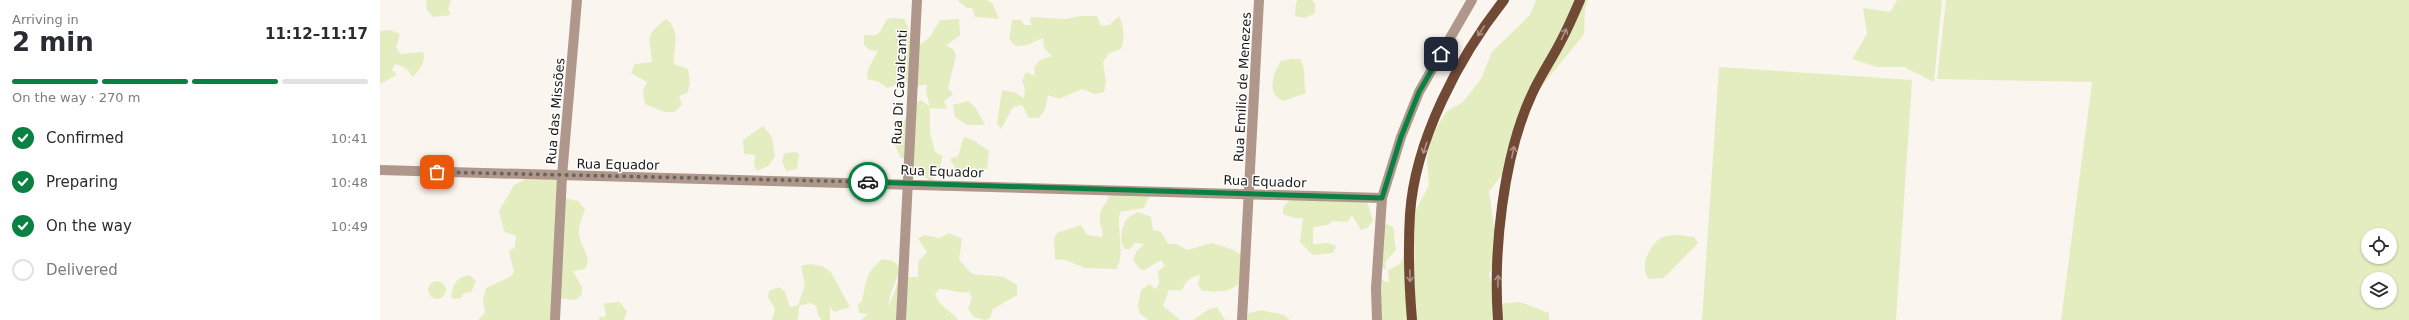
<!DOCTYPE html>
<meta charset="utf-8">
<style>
body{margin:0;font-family:"DejaVu Sans",sans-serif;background:#f2f2f3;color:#2b2b33;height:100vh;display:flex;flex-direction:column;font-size:15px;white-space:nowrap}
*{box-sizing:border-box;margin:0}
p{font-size:13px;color:#7c7c81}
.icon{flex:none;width:22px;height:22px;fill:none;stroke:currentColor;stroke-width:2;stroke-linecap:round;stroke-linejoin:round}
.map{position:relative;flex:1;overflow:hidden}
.details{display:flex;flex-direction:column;background:#fff;width:380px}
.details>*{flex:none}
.controls{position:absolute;left:1981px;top:228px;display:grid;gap:8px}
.controls a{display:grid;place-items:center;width:36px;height:36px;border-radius:50%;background:#fff;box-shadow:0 1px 3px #0004;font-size:20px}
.pin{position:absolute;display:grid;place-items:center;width:34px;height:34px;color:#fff;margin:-17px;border-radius:8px;box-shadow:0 2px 6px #0006}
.courier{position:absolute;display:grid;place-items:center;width:40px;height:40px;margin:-20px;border:3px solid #0b8043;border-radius:50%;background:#fff;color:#222;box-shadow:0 1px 5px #0007}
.headline em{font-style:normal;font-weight:800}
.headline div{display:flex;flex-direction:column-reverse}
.headline{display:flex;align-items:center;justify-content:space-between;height:68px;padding:0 12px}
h1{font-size:26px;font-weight:800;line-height:30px}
.bar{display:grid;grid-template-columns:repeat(4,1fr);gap:6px 4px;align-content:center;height:48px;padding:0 12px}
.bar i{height:5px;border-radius:3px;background:#e1e1e2}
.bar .selected{background:#0b8043}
.bar p{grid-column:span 4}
ol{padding:0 12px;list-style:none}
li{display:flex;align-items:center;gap:12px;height:44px}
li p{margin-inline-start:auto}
li .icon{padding:4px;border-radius:50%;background:#0b8043;color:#fff;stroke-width:4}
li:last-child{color:#7c7c81}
li i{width:22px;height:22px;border:2px solid #e1e1e2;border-radius:50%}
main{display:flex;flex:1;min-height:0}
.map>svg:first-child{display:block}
.green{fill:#e4edc0;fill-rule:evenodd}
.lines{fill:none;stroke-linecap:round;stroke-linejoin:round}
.minor{stroke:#af978b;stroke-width:10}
.major{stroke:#714a35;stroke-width:10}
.oneway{stroke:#aa9286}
.done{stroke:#686561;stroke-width:4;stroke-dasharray:0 7.2}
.route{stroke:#0b8043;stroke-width:5}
.labels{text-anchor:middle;stroke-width:3;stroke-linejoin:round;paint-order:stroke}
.street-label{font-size:13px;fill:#191815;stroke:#fff}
</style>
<main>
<section class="details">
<div class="headline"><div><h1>2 min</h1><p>Arriving in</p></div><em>11:12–11:17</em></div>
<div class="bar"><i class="selected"></i><i class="selected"></i><i class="selected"></i><i></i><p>On the way · 270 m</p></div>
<ol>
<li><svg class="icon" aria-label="check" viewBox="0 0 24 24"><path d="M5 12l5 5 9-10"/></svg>Confirmed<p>10:41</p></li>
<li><svg class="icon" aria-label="check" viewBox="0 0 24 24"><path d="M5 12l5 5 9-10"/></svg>Preparing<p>10:48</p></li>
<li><svg class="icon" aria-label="check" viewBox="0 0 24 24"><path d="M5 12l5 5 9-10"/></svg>On the way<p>10:49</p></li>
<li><i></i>Delivered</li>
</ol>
</section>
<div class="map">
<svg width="2029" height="320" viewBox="0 0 2029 320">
<rect width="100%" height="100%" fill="#fbf5ef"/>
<g class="green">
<polygon points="46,0 71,0 68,9 71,15 53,17 47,10"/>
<polygon points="577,0 607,0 612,3 619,19 595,17 592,8 587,8"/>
<polygon points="918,0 932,0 935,4 935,13 925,18 915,16 916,2"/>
<polygon points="1156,0 1208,0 1205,8 1204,34 1154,96 1126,170 1109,191 1117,248 1109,275 1117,304 1140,302 1169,313 1169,320 1025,320 1023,313 1024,320 1000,320 998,312 1001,280 1009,282 1008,270 1000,267 1003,227 1007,224 1013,227 1016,250 1005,262 1006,269 1008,270 1020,264 1030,240 1034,214 1049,185 1047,160 1051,136 1066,112 1083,102 1101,79 1112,52 1150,15"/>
<polygon points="1517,0 1562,0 1554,82 1524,67 1497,67 1472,59 1487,34 1483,8 1510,12"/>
<path d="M1566 0H2029V320H1681L1712 82 1557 79ZM1988 235H2010V257H1988ZM1988 279H2010V301H1988Z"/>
<path d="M700 16H717L721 26 729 25 739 16C744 27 745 37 741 49L729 53 723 62 726 82 724 92 715 94 702 89 679 99 668 95 665 109 659 118H649L642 105 633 107 621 129 617 123 622 90 634 92 644 98 645 88 642 80 646 72 655 76 654 67 660 60 672 56 664 48 663 38C650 42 652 46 636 46L629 39 632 20H641L644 25H651L650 17 686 19Z"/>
<path d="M515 18 524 19C531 29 528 40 532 51L550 37 560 20 579 19 580 35 566 46 573 49 576 55 568 88 573 94 564 101 567 109 550 108V133L555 152 563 156 558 174 550 181 536 171 532 160 521 158 511 137C519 125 530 116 534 103L541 100 550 107 546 92 547 84C534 88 525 88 521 72L516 85 507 88 499 82 487 79 488 69 498 51 490 50 484 45V35C502 36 499 33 507 19Z"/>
<path d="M286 19C302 31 293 48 294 64L308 69 310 84 307 93 299 96 302 105 294 112H284L265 104 263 90 267 82 251 73 255 64 272 62C271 35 262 39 286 19Z"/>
<path d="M10 30 20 34 16 47 20 54 43 52C46 63 40 69 33 77L26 68 15 64 12 70 17 75 0 84V31Z"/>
<path d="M912 59H920C928 73 922 80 926 93L903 101C886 94 893 73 901 61Z"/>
<polygon points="1339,67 1532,80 1516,320 1322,320"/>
<polygon points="588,101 596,108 605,125 587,125 575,117 573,105"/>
<polygon points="383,126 392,137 395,157 388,166 377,171 374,165 375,155 364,154 363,140"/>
<path d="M584 137C596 140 598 145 609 150L607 169 581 179 570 159 578 156Z"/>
<polygon points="415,152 419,154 417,169 406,171 402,160 405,153"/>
<path d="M149 177 185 181 184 198 198 201 205 209C203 216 198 226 199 234 200 247 213 256 205 269L193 271 202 287V295L195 300 177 298 174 320H98L105 313 103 299 106 288 130 277 134 272 129 251 135 247 136 236 124 231 119 211 134 185Z"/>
<path d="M736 191 770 195 764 208 740 212C736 228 746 256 736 269L705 268 685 260 675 259 674 239 677 233 701 225 707 235 721 237 723 234C721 227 718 219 721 211 722 206 728 203 728 197Z"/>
<polygon points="911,198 987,201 993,221 987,228 981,230 972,215 967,222 952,221 948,225 933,227 933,244 948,243 956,246 953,253 933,255 920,242 923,218 914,218 903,214 903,208"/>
<path d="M758 212 771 217 773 230 781 232 788 244H796L807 250 832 243 851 249 864 256C865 289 853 293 822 291L818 285 820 275C810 277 806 281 802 290H789L783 306 800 320H769L760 314 758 306 761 290 769 284 776 289 779 283 778 271 785 266 781 260 764 270 760 269 753 260 756 252 764 244 755 243 750 249H745L741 242C742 227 743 218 758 212Z"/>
<path d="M569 233 582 239 579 260 592 274 624 277 637 285V295L613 309 610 318 605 320 594 317 588 309 592 298 589 292C579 294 570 289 559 289L555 295C560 307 570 310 578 320H481L488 314 479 313 478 305 482 301C487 280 484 275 502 259 511 260 516 261 520 269 516 284 509 291 509 306L518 282 528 277H538V262L547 252 538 239 544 235 560 238Z"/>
<path d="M1299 235 1314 237 1318 243 1288 274 1283 278 1269 279C1259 269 1268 248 1278 240 1284 235 1292 235 1299 235Z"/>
<polygon points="430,264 442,266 451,272 470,307 454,312 450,306 450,320 442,320 438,315 436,306 430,303 419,306 418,320 392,320 395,309 388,297 389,291 399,287 405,292 410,307 418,305 425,285 421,266"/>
<path d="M89 275 96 281 91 292 83 294 81 298 74 299 71 296C73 284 77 277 89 275Z"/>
<circle cx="57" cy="290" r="9"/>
<polygon points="240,302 247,312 244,320 219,320 220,316 223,318 226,315 224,305 226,303"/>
<polygon points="837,307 845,320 813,320 828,310"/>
<polygon points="881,310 904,315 910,320 865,320 869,313"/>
</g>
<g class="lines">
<g class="minor">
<polyline points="0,170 1002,198"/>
<polyline points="175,320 182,176 197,0"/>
<polyline points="521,320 537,0"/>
<polyline points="862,320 879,0"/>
<polyline points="997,320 996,288 1002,198 1021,137 1039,92 1092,0"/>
</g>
<g class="major">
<path d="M1032 320C1029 285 1028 248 1030 214 1035 140 1079 57 1124 0"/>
<path d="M1118 320C1113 252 1123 156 1152 94 1160 76 1172 59 1181 41 1188 28 1194 14 1200 0"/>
</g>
</g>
<defs><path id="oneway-shaft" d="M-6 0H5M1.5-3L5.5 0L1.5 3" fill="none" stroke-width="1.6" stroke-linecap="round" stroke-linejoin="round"/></defs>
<g class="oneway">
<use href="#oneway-shaft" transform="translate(1101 31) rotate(123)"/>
<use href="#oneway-shaft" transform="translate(1184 34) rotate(-65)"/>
<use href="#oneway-shaft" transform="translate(1045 148) rotate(109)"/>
<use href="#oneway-shaft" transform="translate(1133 152) rotate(-78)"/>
<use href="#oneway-shaft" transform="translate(1030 276) rotate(89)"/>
<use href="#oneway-shaft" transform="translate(1118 281) rotate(-89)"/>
</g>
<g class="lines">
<polyline class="done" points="57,172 488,182"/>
<polyline class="route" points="488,182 1002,198 1021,137 1039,92 1061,54"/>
</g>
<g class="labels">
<g class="street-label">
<text transform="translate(519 87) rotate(-87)" y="5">Rua Di Cavalcanti</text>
<text transform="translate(862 87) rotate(-87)" y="5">Rua Emilio de Menezes</text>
<text transform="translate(175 111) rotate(-85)" y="5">Rua das Missões</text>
<text transform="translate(238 164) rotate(1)" y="5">Rua Equador</text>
<text transform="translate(562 171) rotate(2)" y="5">Rua Equador</text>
<text transform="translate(885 181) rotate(2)" y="5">Rua Equador</text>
</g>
</g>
</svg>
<div class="controls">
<a><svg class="icon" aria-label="locate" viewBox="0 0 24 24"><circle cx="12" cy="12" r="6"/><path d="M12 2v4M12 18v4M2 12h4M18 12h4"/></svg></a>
<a><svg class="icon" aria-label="layers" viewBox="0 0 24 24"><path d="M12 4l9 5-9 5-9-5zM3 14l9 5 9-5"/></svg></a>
</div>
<div class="pin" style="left:57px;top:172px;background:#ea580c"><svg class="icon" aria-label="bag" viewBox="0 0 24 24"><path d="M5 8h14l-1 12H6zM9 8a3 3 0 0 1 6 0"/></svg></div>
<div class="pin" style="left:1061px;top:54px;background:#1f2937"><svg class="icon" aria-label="home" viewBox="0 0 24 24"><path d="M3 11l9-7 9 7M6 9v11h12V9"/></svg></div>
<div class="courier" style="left:488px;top:182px"><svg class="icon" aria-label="car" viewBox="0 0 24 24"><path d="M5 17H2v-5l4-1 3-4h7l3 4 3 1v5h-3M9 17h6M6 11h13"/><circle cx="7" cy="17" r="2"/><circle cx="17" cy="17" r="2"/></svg></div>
</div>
</main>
